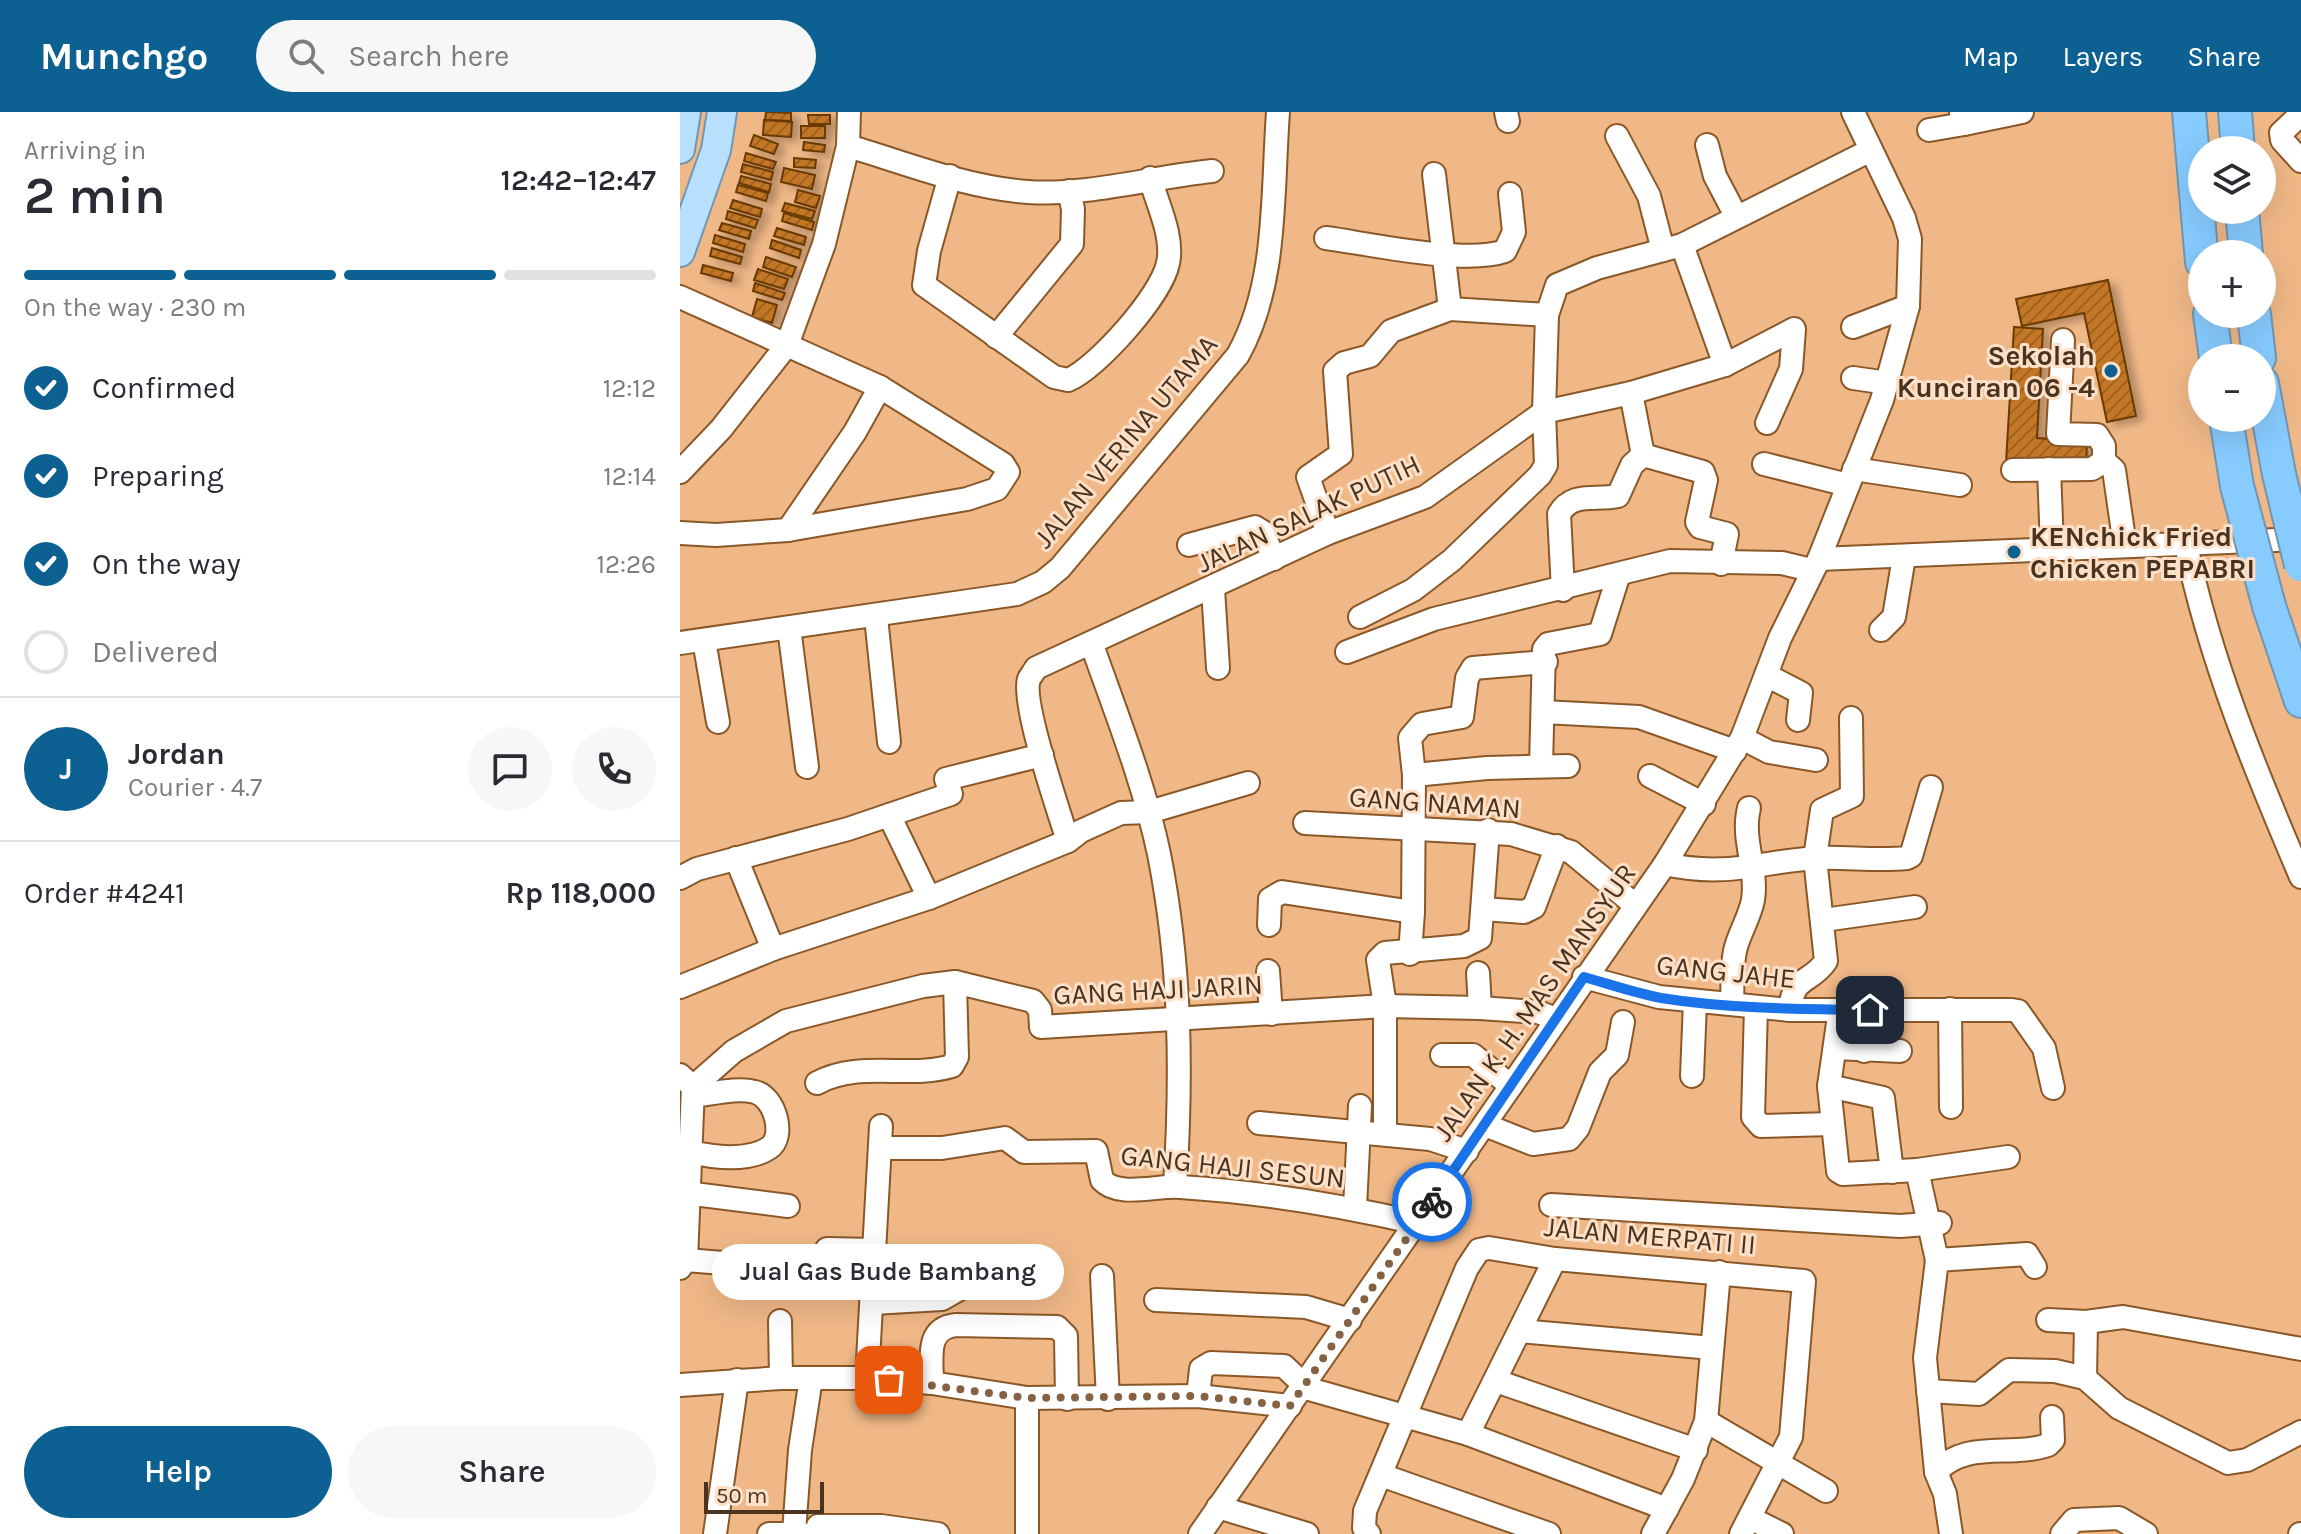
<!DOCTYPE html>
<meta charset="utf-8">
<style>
body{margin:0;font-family:Karla,sans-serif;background:#f7f7f7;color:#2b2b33;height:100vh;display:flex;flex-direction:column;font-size:30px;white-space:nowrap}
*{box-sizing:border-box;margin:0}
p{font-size:26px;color:#7c7c81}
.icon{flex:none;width:44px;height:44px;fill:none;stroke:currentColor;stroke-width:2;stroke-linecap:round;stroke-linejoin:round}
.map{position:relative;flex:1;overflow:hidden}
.panel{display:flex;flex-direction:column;background:#fff;width:680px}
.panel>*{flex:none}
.controls{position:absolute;left:1508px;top:24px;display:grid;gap:16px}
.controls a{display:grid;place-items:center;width:88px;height:88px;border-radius:50%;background:#fff;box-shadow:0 8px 32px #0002;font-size:40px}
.scale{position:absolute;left:24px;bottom:20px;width:120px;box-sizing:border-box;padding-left:8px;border:4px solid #4a341f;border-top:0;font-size:22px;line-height:28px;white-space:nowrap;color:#4a341f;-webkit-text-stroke:6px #fde0c7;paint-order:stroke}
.pin{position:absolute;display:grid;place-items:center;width:68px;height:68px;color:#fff;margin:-34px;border-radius:16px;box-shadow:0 4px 12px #0006}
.courier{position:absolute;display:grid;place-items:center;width:80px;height:80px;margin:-40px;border:6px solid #1a73e8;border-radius:50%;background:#fff;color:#222;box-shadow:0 2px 10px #0007}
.bubble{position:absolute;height:56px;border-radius:28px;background:#fff;box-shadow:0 8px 32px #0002;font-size:26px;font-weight:600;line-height:56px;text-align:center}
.headline em{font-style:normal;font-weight:600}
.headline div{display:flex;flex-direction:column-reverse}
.headline{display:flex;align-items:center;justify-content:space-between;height:136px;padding:0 24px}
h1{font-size:52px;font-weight:600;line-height:60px}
.bar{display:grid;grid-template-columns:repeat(4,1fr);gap:12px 8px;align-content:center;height:96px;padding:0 24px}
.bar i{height:10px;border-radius:6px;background:#e1e1e2}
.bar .current{background:#0c6192}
.bar p{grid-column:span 4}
.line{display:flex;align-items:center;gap:20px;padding:0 24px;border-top:2px solid #e1e1e2}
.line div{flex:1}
.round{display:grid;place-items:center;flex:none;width:84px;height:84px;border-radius:42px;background:#f7f7f7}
ol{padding:0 24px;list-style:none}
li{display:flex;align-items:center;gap:24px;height:88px}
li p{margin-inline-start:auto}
li .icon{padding:8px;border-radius:50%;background:#0c6192;color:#fff;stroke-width:4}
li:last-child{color:#7c7c81}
li i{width:44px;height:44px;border:4px solid #e1e1e2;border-radius:50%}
.button{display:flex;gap:16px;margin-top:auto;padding:16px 24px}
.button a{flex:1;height:92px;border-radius:48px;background:#0c6192;color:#fff;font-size:32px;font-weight:600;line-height:92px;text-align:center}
.button a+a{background:#f7f7f7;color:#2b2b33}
header{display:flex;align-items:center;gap:48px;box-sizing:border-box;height:112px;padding:0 40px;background:#0c6192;color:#fff}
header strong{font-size:38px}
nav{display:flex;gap:44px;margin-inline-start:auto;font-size:28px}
.search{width:560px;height:72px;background:#f7f7f7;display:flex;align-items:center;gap:20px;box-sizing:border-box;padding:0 28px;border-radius:44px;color:#7c7c81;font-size:30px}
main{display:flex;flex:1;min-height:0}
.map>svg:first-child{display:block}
.building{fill:url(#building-hatch);stroke:#693a00;stroke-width:2;filter:url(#shadow)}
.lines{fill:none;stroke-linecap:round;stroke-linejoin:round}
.minor-casing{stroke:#8a5828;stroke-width:26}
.major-casing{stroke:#7296b1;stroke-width:32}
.highway-casing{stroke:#7296b1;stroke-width:36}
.minor{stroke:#fff;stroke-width:22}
.major{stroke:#b7e0ff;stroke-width:28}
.highway{stroke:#87cbff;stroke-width:32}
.highway-bridge-casing{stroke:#7296b1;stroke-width:36;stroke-linecap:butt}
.highway-bridge{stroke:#87cbff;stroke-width:32}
.done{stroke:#846243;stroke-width:8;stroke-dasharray:0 14.4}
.route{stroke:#1a73e8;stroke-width:10}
.poi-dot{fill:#0c6192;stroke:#fde0c7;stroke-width:3}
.labels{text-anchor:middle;stroke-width:6;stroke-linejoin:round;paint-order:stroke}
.poi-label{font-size:28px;font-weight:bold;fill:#4a341f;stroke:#fde0c7;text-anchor:end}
.street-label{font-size:28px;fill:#4a341f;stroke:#fde0c7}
</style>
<header>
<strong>Munchgo</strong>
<div class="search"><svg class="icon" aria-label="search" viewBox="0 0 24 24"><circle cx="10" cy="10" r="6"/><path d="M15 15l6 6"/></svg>Search here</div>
<nav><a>Map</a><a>Layers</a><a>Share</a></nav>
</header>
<main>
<section class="panel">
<div class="headline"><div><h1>2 min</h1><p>Arriving in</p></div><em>12:42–12:47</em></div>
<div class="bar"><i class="current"></i><i class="current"></i><i class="current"></i><i></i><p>On the way · 230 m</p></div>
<ol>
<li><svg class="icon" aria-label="check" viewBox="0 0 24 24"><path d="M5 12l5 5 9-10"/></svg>Confirmed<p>12:12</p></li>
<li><svg class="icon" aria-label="check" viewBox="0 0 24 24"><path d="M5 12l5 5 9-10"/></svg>Preparing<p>12:14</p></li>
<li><svg class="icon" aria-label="check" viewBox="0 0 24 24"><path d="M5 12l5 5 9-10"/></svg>On the way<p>12:26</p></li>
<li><i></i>Delivered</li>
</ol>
<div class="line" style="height:144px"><b class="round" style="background:#0c6192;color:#fff">J</b><div><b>Jordan</b><p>Courier · 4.7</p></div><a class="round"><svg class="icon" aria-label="chat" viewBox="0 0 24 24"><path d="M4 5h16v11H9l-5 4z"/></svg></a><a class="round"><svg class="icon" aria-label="phone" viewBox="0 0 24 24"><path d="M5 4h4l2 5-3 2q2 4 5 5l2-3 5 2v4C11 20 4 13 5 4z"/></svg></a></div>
<div class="line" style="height:104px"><div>Order #4241</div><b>Rp 118,000</b></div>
<div class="button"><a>Help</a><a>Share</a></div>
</section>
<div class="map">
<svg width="1621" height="1422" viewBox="0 0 1621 1422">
<defs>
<pattern id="building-hatch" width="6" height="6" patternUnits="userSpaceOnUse" patternTransform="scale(2)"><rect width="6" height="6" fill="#c27625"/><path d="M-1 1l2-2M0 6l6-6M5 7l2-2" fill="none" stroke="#a0621f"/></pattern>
<filter id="shadow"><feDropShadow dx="7" dy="4" stdDeviation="4" flood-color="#0004"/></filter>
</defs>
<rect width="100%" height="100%" fill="#f0b887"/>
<g class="building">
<polygon points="86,0 111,1 111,9 85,8"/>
<polygon points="128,3 150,3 150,12 129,12"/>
<polygon points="84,8 112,10 111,25 83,23"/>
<rect x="121" y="14" width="24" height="12"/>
<polygon points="74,23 98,32 94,42 70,34"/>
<polygon points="124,30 145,33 144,40 123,38"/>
<polygon points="66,41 96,50 93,57 64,49"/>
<polygon points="114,46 136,48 135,56 114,55"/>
<polygon points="63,52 93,60 91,68 61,60"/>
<polygon points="104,56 135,63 132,77 101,70"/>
<polygon points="61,64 91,72 89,80 59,71"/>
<polygon points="58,73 88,81 86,89 56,80"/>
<polygon points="118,78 140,84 136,96 115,90"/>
<polygon points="53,88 82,97 80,105 50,96"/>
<polygon points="105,91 135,99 132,107 102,99"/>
<polygon points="48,99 78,108 75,116 46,107"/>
<polygon points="104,101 134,110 132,118 102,109"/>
<polygon points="42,111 71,119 69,127 39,118"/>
<polygon points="97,116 126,125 124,133 94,124"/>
<polygon points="35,123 65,132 63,140 33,131"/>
<polygon points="92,128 121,138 119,146 90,136"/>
<polygon points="32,136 62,145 60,152 30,144"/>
<polygon points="86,145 116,155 112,165 83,155"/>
<polygon points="23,153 53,161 51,169 21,161"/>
<polygon points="78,157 108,167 104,177 74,168"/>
<polygon points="1428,168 1456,304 1427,310 1404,201 1342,214 1336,187"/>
<polygon points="75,171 105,181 102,188 73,179"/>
<polygon points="77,187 97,193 92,211 72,205"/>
<polygon points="1334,215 1363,217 1357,326 1407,329 1406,355 1326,351"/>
</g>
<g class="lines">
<defs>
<g id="minor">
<polyline points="826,0 828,9"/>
<polyline points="1281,0 1284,12 1342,0"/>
<polyline points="1621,2 1601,21 1602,28 1621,49"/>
<polyline points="1249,18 1284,12"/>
<polyline points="937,24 969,84 983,138"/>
<polyline points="1027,33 1035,64 1056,104"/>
<path d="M168 34C226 51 287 76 348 80 408 84 472 65 532 59"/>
<polyline points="754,62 770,197"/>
<path d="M270 64 249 139 244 173 374 265 388 268C417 256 482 183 488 151 494 125 477 91 470 66"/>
<path d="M646 126C690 132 786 153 825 139L834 120 830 82"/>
<polyline points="0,185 200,275 323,352 328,360 317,377 287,387 108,418 36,423 0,421"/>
<polyline points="1173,215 1228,194"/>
<polyline points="316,225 392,132 393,97 389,79"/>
<polyline points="1045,253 1114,217 1111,257 1087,311"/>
<polyline points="1173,266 1208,271"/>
<polyline points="963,343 1023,360 1026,368 1017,410 1020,415 1047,422 1041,452"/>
<polyline points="1424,349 1434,358 1445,434"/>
<polyline points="1084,352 1168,373"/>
<polyline points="1174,357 1280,373"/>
<polyline points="1369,357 1372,435"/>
<polyline points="1333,358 1412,357 1424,349 1424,334 1417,323 1378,322 1383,228"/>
<polyline points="0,360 41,317 107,233 144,132 168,34 169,0"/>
<polyline points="108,418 175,320 200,275"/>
<polyline points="648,421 628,365 661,342 655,259 664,251 690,244 711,219 770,197 867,203"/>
<polyline points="509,433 575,415 583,420 594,447"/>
<path d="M1506 433C1530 549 1575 657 1621 765"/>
<polyline points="1139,447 1621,427"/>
<polyline points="533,477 538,556"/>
<path d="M883 478 879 402C892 379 915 389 938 384L952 353 963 343 951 281"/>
<polyline points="196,505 209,630"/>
<polyline points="680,505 733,478 772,448 860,363 866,353 864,300 951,281 1045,253 1002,133"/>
<polyline points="109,516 127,655"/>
<polyline points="1201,518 1214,505 1224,445"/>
<polyline points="24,528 38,610"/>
<path d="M0 531 337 482 363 470 380 456 558 243C598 171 592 80 598 0"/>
<path d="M412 533C436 601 464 671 479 742 501 853 502 961 495 1074"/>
<polyline points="667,540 754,507 990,449 1102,451 1131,458"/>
<polyline points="1086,563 1121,581 1118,608"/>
<polyline points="863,600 959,605 1055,639"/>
<polyline points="1062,626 1089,640 1136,648"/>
<polyline points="861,654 864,537 868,532 920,522 938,465"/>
<polyline points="734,663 807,656 888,654"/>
<polyline points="970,664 1024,692"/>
<polyline points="209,703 249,786"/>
<polyline points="625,711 831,722 891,740 955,793"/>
<path d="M388 729C379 700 341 590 349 567 350 565 355 558 356 556L648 421 745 385 864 300 867 203 877 173 917 156 1002 133 1191 38"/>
<polyline points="56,746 93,837"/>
<path d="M985 752C1048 766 1081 749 1139 746 1168 745 1198 749 1227 746L1231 744 1251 675"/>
<polyline points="0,766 17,757 168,717 271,682 266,667 362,643"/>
<polyline points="803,797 844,800 854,795 877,734"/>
<polyline points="733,800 734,663 730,626 742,612 782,605 787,566 793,556 866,550"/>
<polyline points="1144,808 1235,795"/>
<polyline points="589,813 590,787 602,780 733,800 730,842"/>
<polyline points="588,859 591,902"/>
<polyline points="798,861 800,896"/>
<polyline points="904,865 979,885 1110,898 1332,898 1338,899 1364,936 1373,976"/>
<polyline points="0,875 93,837 249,786 388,729 401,719 441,701 469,700 568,671"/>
<path d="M1052 891C1053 874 1051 852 1056 835 1060 820 1070 804 1073 788 1078 756 1061 728 1069 696"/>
<polyline points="1076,895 1073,1005 1081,1014 1151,1012"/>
<polyline points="1160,897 1149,974 1158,1059 1163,1062 1237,1058 1328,1045"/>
<polyline points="1270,897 1271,995"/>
<path d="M1110 898C1113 862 1131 872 1146 849L1135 746 1142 698 1172 684 1171 606"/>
<polyline points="1155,936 1220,939"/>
<polyline points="1184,939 1190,898"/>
<polyline points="762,943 793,943 831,974"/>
<polyline points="0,963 13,975 6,1148 0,1156"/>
<polyline points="1012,964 1015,890"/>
<path d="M137 971C179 948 228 967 272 954L277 945 275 870"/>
<polyline points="1149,974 1203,986 1212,1060"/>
<polyline points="13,975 54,939 106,909 243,874 275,870 353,889 360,898 361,915 705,894 800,896 858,900 876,907"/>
<polyline points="579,1011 750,1027 787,1039"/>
<polyline points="805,1013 853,1032 889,1027 898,1016 920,960 937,943 943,910"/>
<polyline points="705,1022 705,894 698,848 705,841 784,834 800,826 808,718"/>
<path d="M200 1036H262L325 1026 344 1040 416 1039 422 1068C438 1086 478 1073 500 1075 580 1080 659 1093 737 1111"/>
<path d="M10 1040C32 1045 68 1050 89 1036 106 1025 95 985 75 980 57 975 32 982 13 984"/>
<polyline points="1237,1058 1257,1148"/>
<polyline points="6,1081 108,1094"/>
<polyline points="871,1093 1220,1114 1260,1111"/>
<polyline points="675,1096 680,994"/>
<polyline points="147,1137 194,1138"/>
<polyline points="6,1148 55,1152"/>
<polyline points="422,1164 428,1287"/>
<polyline points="476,1188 626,1195 670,1208"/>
<polyline points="193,1191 262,1187 327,1150"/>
<polyline points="1368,1208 1406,1210 1443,1205 1621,1237"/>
<polyline points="100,1209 101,1266"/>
<polyline points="840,1219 1032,1236"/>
<polyline points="187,1266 201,1014"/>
<polyline points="1405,1266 1406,1210"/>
<polyline points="816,1269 1016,1338"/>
<path d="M252 1271C252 1247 245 1216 276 1213L377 1215 386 1224 387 1287"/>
<polyline points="0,1273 101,1266 187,1266 252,1271 347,1286 518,1284 610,1294"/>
<polyline points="622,1275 788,1322 987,1397"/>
<polyline points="1248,1279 1299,1282 1329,1258 1375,1259 1405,1266 1439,1296 1548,1351 1567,1348 1621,1320"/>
<polyline points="518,1284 521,1257 531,1251 604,1254 624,1273"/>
<polyline points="347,1286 347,1422"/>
<polyline points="1026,1309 1146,1379"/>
<polyline points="788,1322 875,1147"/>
<path d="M1256 1360C1287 1327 1330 1346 1368 1333L1373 1328 1372 1305"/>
<polyline points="701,1363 869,1422"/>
<polyline points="538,1395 627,1422"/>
<polyline points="1070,1406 1102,1422"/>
<polyline points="114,1421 120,1338 131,1266"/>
<polyline points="35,1422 57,1268"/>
<polyline points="89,1422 122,1422"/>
<polyline points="138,1422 138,1414 201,1414 258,1422"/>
<polyline points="520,1422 985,752 1062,626 1100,526 1139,447 1202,288 1228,194 1230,127 1224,106 1173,0"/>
<polyline points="689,1422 684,1416 685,1399 787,1156 799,1138 809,1136 875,1147 1124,1169 1111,1325 1061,1422"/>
<polyline points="973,1422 1003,1367 1026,1309 1039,1160"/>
<polyline points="1271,1422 1265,1382 1256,1360 1245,1246 1257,1148 1347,1142 1355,1155"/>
<polyline points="1382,1422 1394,1408 1439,1406 1466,1422"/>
<polyline points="1620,1422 1621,1422"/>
</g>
<g id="major">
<polyline points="0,37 6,0"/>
<polyline points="0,140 36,38 42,0"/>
</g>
<g id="highway">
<polyline points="1509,0 1522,150"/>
<polyline points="1555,0 1558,38"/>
<polyline points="1562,98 1566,142"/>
<polyline points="1530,202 1536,246"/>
<polyline points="1574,202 1579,246"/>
<polyline points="1582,271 1599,362"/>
<polyline points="1546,306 1557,374"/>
<polyline points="1589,494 1621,589"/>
</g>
</defs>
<use href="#minor" class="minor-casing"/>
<use href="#major" class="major-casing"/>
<use href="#highway" class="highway-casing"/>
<use href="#minor" class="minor"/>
<use href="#major" class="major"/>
<use href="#highway" class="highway"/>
<defs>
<g id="highway-bridge">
<polyline points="1599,362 1621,453"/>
<polyline points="1557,374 1589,494"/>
</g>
</defs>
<use href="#highway-bridge" class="highway-bridge-casing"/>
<use href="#highway-bridge" class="highway-bridge"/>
</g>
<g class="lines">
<polyline class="done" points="209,1268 347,1286 518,1284 610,1294 752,1090"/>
<path class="route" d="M752 1090 904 865C929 872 955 881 981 886 1050 897 1120 897 1190 898"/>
</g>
<g class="poi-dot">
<circle cx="1431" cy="259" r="8"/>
<circle cx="1334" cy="440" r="8"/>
</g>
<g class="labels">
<g class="poi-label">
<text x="1415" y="253">Sekolah<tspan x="1415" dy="32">Kunciran 06 -4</tspan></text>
<text x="1350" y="434" text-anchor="start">KENchick Fried<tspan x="1350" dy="32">Chicken PEPABRI</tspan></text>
</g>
<g class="street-label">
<text transform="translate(445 329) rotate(-50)" y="10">JALAN VERINA UTAMA</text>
<text transform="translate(628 401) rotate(-25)" y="10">JALAN SALAK PUTIH</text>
<text transform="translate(755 690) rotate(4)" y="10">GANG NAMAN</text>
<text transform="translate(1046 859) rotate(6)" y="10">GANG JAHE</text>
<text transform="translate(478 877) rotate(-3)" y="10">GANG HAJI JARIN</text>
<text transform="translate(854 890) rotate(-55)" y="10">JALAN K. H. MAS MANSYUR</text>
<text transform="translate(553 1054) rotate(6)" y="10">GANG HAJI SESUN</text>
<text transform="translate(970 1123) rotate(5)" y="10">JALAN MERPATI II</text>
</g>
</g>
</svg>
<div class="controls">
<a><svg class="icon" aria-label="layers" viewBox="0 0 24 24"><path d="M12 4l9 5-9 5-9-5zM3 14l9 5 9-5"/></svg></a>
<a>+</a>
<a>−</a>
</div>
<div class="scale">50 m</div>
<div class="pin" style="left:209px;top:1268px;background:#ea580c"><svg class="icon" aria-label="bag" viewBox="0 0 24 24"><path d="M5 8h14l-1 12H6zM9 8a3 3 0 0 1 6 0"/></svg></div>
<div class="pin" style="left:1190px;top:898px;background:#1f2937"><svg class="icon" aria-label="home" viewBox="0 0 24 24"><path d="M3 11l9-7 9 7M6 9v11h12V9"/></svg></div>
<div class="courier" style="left:752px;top:1090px"><svg class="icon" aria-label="bike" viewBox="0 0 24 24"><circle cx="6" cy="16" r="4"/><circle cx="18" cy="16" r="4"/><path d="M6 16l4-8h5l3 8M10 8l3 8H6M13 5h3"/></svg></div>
<div class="bubble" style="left:32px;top:1132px;width:352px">Jual Gas Bude Bambang</div>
</div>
</main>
